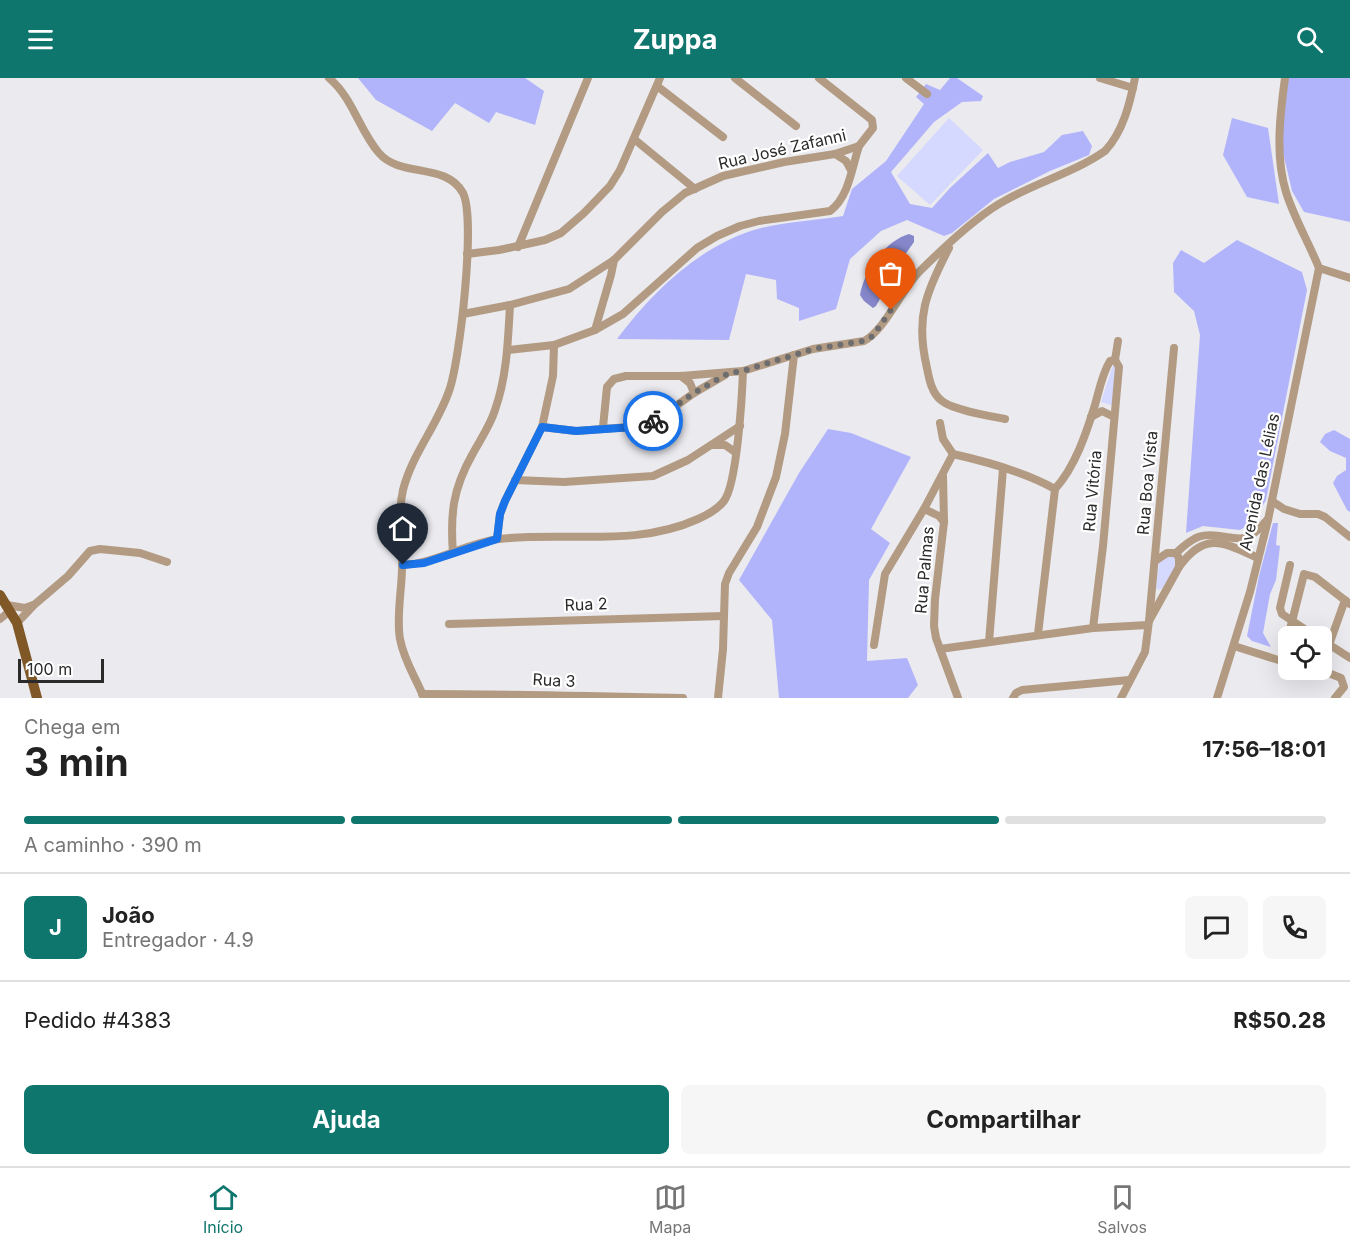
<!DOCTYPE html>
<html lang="pt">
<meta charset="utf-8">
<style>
body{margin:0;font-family:Inter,sans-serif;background:#f6f6f6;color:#222;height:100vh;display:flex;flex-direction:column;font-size:22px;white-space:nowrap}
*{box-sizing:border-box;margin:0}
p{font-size:20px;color:#767676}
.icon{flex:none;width:33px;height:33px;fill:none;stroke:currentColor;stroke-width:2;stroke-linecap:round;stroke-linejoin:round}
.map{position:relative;height:620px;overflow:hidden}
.details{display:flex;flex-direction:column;background:#fff;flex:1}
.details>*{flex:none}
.controls{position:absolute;left:1278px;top:548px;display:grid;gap:12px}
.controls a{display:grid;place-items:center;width:54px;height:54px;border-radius:9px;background:#fff;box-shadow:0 6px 24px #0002;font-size:30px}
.scale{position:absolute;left:18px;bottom:15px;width:86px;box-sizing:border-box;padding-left:6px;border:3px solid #2a2a2b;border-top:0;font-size:16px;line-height:21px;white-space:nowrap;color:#2a2a2b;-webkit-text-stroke:4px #fff;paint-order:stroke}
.pin{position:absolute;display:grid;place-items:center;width:51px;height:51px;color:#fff;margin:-62px -26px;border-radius:50% 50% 50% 0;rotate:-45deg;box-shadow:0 0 6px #0007}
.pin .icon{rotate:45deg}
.courier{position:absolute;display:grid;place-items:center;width:60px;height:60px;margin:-30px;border:4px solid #1a73e8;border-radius:50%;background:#fff;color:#222;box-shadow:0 2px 8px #0007}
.overview em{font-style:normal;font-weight:700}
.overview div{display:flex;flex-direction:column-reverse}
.overview{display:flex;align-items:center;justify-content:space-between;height:102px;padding:0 24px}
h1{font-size:39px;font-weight:700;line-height:45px}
.bar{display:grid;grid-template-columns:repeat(4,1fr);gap:9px 6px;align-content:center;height:72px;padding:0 24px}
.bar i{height:8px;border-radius:4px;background:#e0e0e0}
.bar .on{background:#0f766e}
.bar p{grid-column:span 4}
.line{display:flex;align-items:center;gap:15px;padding:0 24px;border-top:2px solid #e0e0e0}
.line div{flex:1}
.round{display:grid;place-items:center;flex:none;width:63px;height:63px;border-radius:9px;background:#f6f6f6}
.action{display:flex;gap:12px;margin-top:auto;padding:12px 24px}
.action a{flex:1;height:69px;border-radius:9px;background:#0f766e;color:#fff;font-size:24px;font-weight:700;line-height:69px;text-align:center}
.action a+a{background:#f6f6f6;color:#222}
header{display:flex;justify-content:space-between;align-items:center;height:78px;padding:0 24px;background:#0f766e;color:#fff;font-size:27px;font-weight:700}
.tab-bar{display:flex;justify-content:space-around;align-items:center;height:84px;border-top:2px solid #e0e0e0;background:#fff;font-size:16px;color:#767676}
.tab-bar a{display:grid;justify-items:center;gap:3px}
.tab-bar .on{color:#0f766e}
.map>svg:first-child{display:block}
.green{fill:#d5d8ff}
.forest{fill:#b2b4fb}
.water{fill:#8587ca}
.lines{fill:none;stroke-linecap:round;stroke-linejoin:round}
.minor{stroke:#b29b82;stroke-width:8}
.major{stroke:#805726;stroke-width:10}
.done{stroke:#6d6d70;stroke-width:6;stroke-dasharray:0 10.8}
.route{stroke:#1a73e8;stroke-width:8}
.labels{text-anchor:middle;stroke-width:4.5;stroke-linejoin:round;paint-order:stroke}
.street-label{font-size:16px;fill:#2a2a2b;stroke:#fff}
</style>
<header><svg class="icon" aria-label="menu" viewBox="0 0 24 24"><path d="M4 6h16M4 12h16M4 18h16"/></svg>Zuppa<svg class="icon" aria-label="search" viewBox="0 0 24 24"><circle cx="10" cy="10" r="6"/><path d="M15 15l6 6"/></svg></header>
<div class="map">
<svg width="1350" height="620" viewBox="0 0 1350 620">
<rect width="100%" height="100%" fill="#eaeaef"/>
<g class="green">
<polygon points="949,40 983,72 930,127 897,98"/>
<polygon points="1113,287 1117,287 1113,327 1111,327 1101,324"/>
<polygon points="1174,477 1178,483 1163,510 1158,512 1156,509 1159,485 1163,479"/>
</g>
<g class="forest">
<polygon points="358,0 525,0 544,13 535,47 496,34 489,45 455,25 432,53 376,22"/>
<path d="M950 0H957L983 18 981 23 962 24 934 44 891 94 910 126 932 130 950 110 988 75 998 90 1010 84 1044 74 1062 57 1083 53 1092 68 1089 77 1050 93 994 121 952 155 944 158 907 142 881 153 850 181 836 231 799 243V230L777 221 776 202 746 196 729 262 617 261C653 213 701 166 761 150 787 144 816 142 843 138L852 111 886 83 924 26 916 19 926 6 940 12Z"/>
<polygon points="1285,0 1350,0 1350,144 1304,134 1292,113 1281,66"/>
<polygon points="1232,40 1268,50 1279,126 1247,119 1223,77"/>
<polygon points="1237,162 1302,194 1307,212 1266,422 1253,444 1240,452 1203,448 1186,455 1200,257 1194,233 1174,214 1173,185 1181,172 1204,185"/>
<polygon points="828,351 851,355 911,379 871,451 890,465 869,502 867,583 907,580 918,607 908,620 779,620 772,542 739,502 799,395"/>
<polygon points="1334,352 1350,361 1350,434 1347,432 1333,405 1337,398 1346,392 1346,380 1330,373 1320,364 1325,356"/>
<polygon points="1273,445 1278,445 1276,467 1280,468 1276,502 1270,516 1263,555 1271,569 1252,563 1247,558 1259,498"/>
</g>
<path class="water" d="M909 156 914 158V164L902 181 876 228 873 230 864 223 860 217C864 193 885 163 909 156Z"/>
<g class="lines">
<g class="minor">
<path d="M329 0C353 20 359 52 379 75 400 100 446 84 463 115 476 141 460 283 449 313 437 348 412 376 403 412 397 438 403 463 402 489 402 512 396 538 400 561 404 583 416 600 424 620"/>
<polyline points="735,0 796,48"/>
<polyline points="906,0 927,16"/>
<polyline points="1100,0 1133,10"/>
<path d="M1285 0C1280 37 1275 78 1286 114 1294 140 1309 165 1319 190L1350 200"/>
<polyline points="657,8 723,59"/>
<polyline points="634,61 695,111"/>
<polyline points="835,76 846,83 851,92"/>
<polyline points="518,169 588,0"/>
<path d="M949 170C926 214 915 240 927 290 929 301 932 316 942 323 953 332 990 338 1005 341"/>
<polyline points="467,176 499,172 545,162 561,155 584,135 610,108 620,92 660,0"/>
<polyline points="463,236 510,227 569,211 614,182 662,134 685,115 723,98 784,84 835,76 859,68 873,50 872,42 819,0"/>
<polyline points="595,252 611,197 614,182"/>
<path d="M508 272 554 267 595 252 623 236 697 170 717 158 740 148 759 143 830 133C849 119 852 89 859 68"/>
<polyline points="1115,282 1118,263"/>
<polyline points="681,298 690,305 694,315"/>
<polyline points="1091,339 1102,333 1114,339"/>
<path d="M940 345 943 361 953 376C984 383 1027 395 1055 411"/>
<polyline points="542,349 576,353 643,348 666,335 694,315 725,297"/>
<path d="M603 349 607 309 614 301 626 298H681L743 293 813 271 864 263C884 253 901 213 918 195 941 172 977 137 1006 122 1038 104 1075 94 1105 73 1123 54 1130 25 1135 0"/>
<polyline points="712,367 725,367 735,374"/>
<polyline points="943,398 944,444 935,521 934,548 936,560 958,620"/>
<polyline points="515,402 564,404 653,398 688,382 740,348"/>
<polyline points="1272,423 1284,431 1300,436 1318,436 1325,439 1350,459"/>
<polyline points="924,431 939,438 944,444"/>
<polyline points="497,461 500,436 505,423 542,349 553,298 554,267"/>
<path d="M453 475C450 436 453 411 472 377 480 362 490 348 495 332 507 298 508 262 510 227"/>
<path d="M1176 475C1194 458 1202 454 1226 459 1232 460 1239 461 1245 460 1254 457 1261 449 1267 442"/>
<polyline points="1155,483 1167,475 1176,475"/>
<path d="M403 487C437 485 466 465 499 461 566 453 634 470 698 441 707 437 717 432 724 423 737 406 742 319 743 293"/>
<polyline points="1290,487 1280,530 1282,536 1315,558"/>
<path d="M1179 489C1205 453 1223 464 1258 480"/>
<polyline points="7,527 25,530 33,527"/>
<polyline points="0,541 10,533"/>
<polyline points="1149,543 1174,270"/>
<polyline points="17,545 34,527 68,498 90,473 100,471 140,475 167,484"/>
<polyline points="449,546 724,538"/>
<path d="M1038 556 1055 411C1075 389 1086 356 1095 327 1099 313 1102 296 1110 283L1115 282 1119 289 1103 468 1093 550"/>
<polyline points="1322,562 1350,580"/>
<polyline points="989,564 1003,391"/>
<polyline points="874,567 885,496 924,431 953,376"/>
<polyline points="1286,567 1304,496 1315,499 1350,526"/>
<polyline points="1329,567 1345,522"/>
<polyline points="1234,568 1288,585"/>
<polyline points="940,571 1093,550 1148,547"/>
<polyline points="1307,591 1331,596 1341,600 1344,609 1335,620"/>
<path d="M422 616C509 616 596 618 683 620"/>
<polyline points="718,620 723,571 725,506 729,495 757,449 776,399 785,356 794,277"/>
<polyline points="1013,620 1016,615 1022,612 1129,602"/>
<polyline points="1121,620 1145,574 1149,543 1179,489 1179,480 1176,475"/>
<polyline points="1217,620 1250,514 1268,442 1319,190"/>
</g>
<polyline class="major" points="0,517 17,545 37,620"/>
</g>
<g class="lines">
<polyline class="done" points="653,343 694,315 729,295 743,293 813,271 864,263 873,258 891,232"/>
<polyline class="route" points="403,487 424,485 497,461 500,436 505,423 542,349 576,353 634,349 653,343"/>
</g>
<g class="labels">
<g class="street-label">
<text transform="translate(782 71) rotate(-13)" y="6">Rua José Zafanni</text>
<text transform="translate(1259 404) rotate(-78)" y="6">Avenida das Lélias</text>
<text transform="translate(1147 405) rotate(-85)" y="6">Rua Boa Vista</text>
<text transform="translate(1092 413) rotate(-85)" y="6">Rua Vitória</text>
<text transform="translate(924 492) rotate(-85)" y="6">Rua Palmas</text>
<text transform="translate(586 526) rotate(-2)" y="6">Rua 2</text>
<text transform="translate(554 602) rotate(3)" y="6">Rua 3</text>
</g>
</g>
</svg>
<div class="controls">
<a><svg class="icon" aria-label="locate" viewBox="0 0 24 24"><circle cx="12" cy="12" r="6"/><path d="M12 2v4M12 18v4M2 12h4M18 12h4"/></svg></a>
</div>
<div class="scale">100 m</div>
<div class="pin" style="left:891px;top:232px;background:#ea580c"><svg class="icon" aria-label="bag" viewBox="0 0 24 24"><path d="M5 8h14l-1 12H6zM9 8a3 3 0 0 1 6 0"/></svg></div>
<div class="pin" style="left:403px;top:487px;background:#1f2937"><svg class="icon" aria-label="home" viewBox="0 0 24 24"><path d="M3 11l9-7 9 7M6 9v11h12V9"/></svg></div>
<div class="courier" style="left:653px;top:343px"><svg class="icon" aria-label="bike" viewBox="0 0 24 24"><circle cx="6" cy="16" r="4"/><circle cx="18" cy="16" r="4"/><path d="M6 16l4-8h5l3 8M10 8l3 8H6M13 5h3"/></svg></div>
</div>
<section class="details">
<div class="overview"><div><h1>3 min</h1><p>Chega em</p></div><em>17:56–18:01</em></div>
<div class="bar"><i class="on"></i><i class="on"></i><i class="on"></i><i></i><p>A caminho · 390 m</p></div>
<div class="line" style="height:108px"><b class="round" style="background:#0f766e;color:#fff">J</b><div><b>João</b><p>Entregador · 4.9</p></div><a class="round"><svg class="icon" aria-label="chat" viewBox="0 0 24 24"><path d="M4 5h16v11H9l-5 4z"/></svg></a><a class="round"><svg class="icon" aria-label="phone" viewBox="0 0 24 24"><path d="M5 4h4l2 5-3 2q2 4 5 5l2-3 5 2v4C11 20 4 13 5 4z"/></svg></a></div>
<div class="line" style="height:78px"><div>Pedido #4383</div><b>R$50.28</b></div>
<div class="action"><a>Ajuda</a><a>Compartilhar</a></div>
</section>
<nav class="tab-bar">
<a class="on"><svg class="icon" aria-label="home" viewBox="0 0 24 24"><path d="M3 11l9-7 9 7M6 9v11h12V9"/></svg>Início</a>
<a><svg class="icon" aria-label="map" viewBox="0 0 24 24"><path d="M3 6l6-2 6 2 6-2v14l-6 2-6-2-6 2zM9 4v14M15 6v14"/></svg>Mapa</a>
<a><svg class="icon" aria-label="saved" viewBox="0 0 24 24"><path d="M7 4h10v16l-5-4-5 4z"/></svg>Salvos</a>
</nav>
